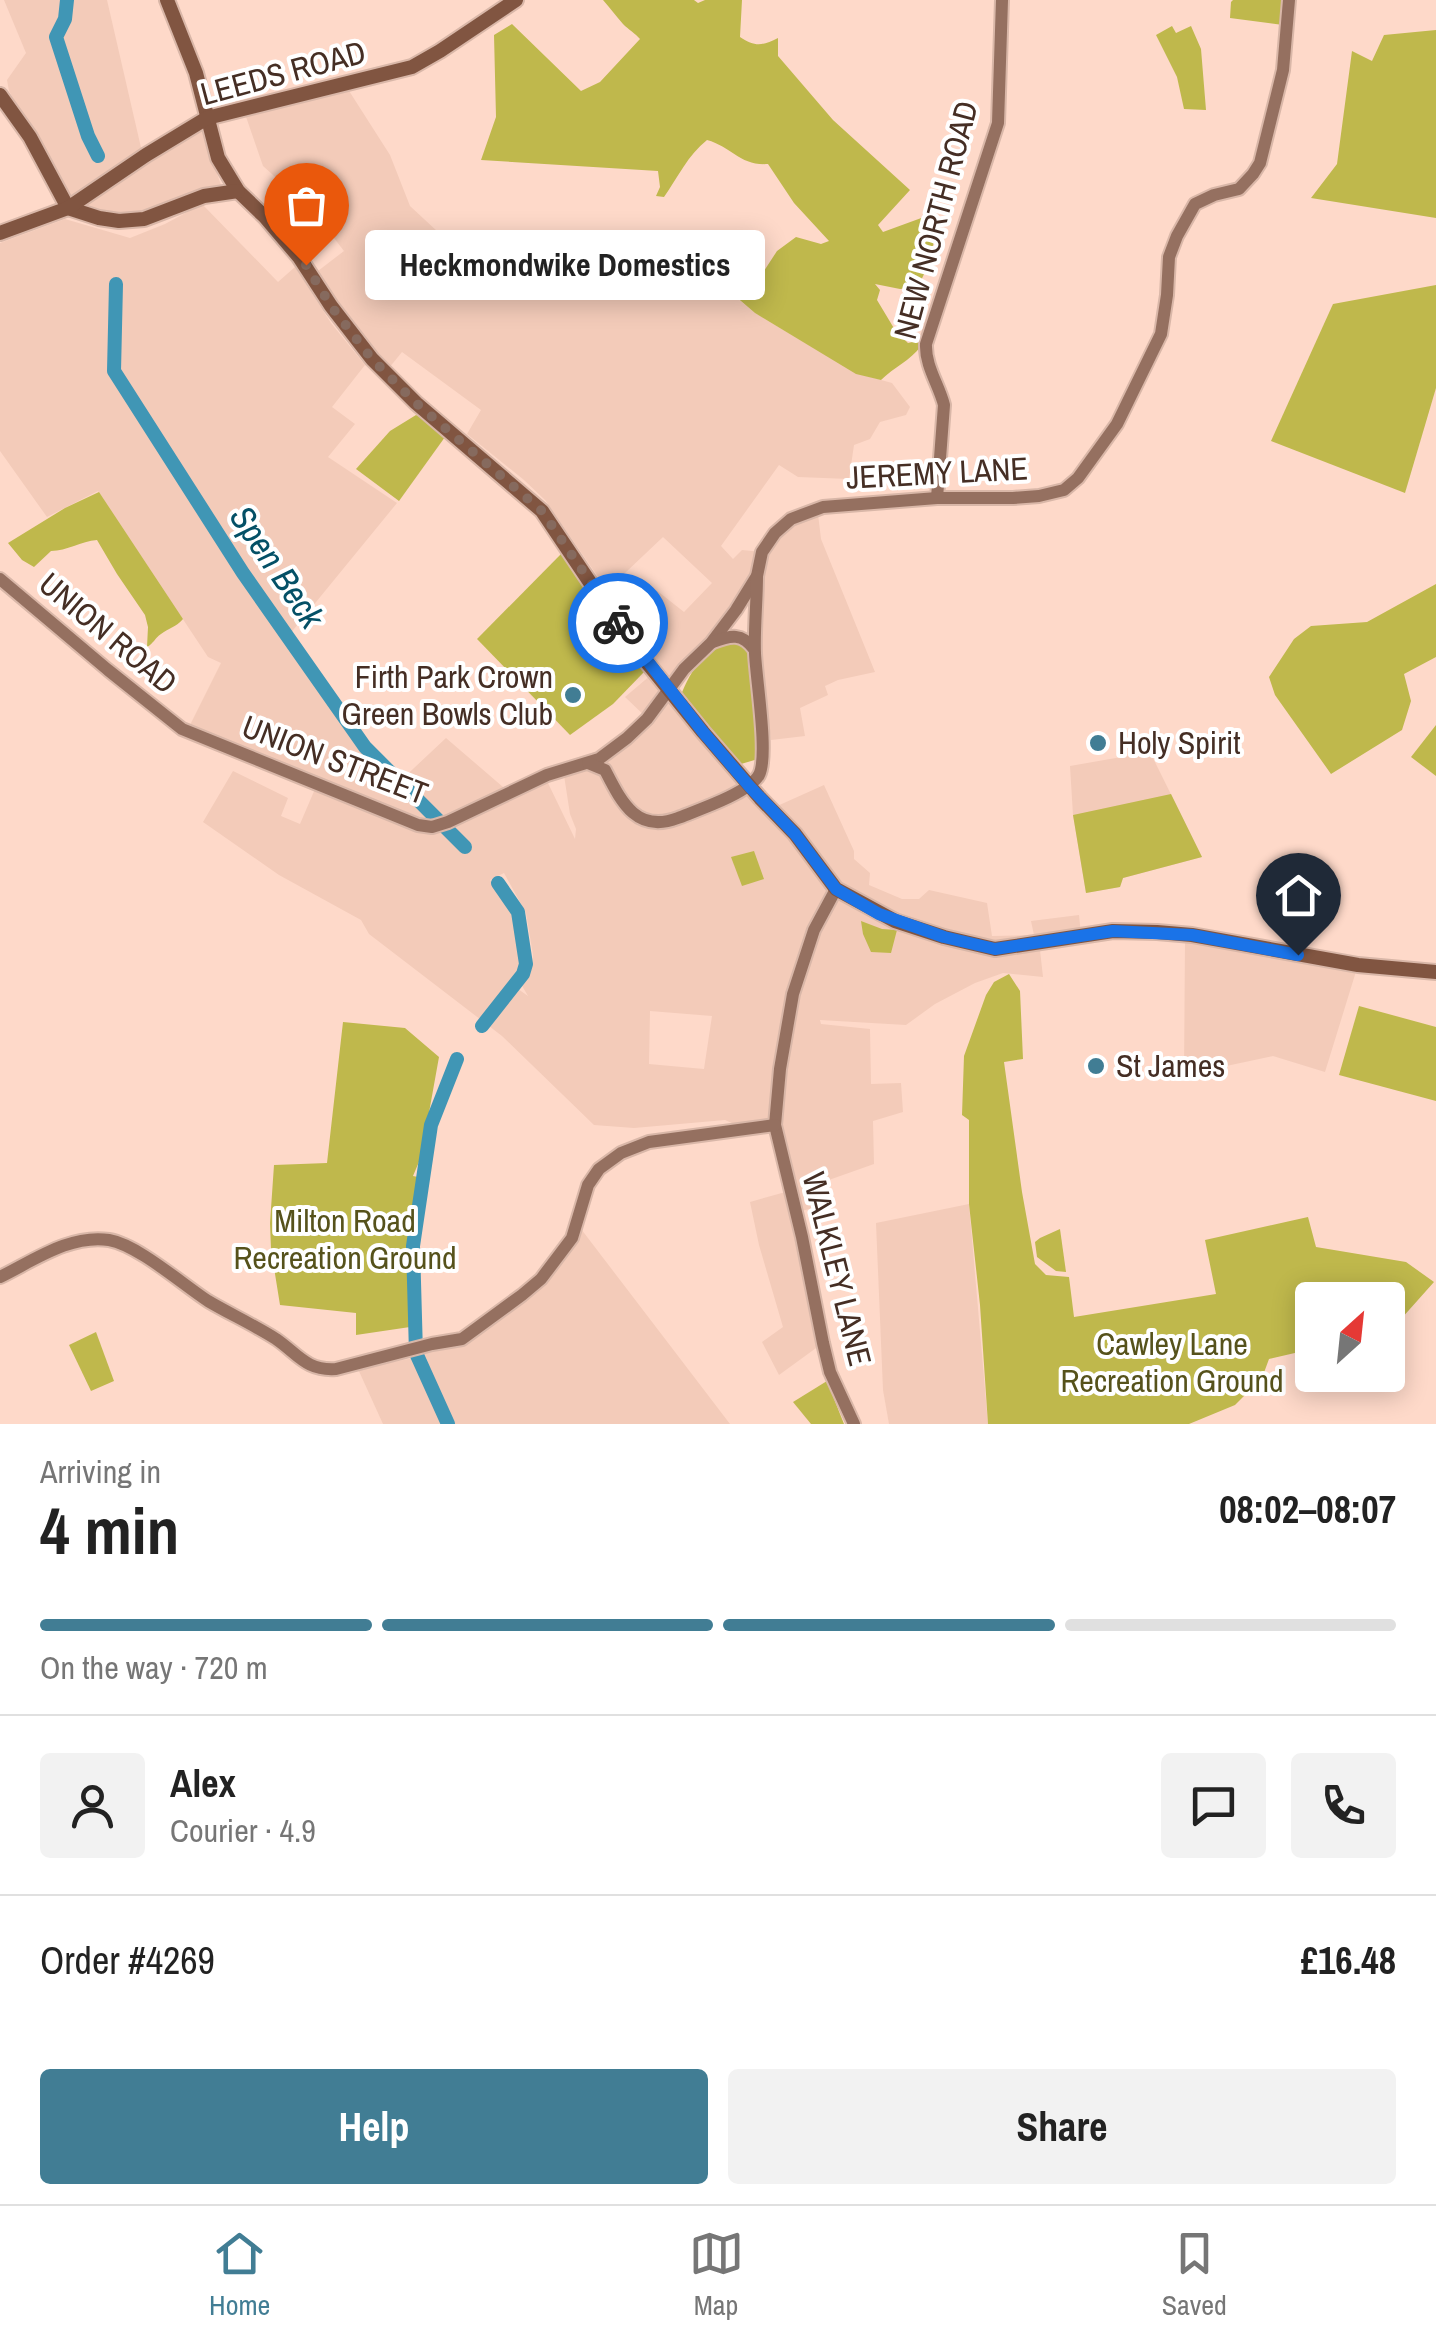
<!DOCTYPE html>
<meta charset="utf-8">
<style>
body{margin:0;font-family:"Archivo Narrow",sans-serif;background:#f2f2f2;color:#222;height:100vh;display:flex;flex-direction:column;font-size:38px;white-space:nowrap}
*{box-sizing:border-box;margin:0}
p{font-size:32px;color:#767676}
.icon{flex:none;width:55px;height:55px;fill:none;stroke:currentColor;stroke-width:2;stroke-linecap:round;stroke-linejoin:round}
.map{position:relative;height:1424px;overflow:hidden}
.drawer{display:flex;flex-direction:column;background:#fff;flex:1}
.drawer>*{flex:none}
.needle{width:65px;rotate:27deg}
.controls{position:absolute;left:1295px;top:1282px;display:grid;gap:20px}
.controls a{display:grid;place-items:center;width:110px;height:110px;border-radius:10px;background:#fff;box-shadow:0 5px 25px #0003;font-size:50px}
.pin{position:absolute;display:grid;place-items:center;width:85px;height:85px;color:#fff;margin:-102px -42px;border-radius:50% 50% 50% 0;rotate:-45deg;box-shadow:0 0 10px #0007}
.pin .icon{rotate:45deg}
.courier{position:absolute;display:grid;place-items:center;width:100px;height:100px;margin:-50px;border:8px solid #1a73e8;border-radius:50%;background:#fff;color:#222;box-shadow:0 2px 12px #0007}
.bubble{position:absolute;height:70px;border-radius:10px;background:#fff;box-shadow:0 5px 25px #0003;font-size:32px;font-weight:800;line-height:70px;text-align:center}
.summary em{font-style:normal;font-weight:800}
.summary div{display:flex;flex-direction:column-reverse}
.summary{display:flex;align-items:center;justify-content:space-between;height:170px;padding:0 40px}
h1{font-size:65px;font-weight:800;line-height:75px}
.bar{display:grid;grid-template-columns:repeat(4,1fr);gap:15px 10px;align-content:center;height:120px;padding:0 40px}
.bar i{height:12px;border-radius:8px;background:#e0e0e0}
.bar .on{background:#417d94}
.bar p{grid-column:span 4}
.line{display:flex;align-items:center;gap:25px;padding:0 40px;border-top:2px solid #e0e0e0}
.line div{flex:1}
.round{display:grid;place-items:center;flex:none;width:105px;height:105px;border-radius:10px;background:#f2f2f2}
.button{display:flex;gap:20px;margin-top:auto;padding:20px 40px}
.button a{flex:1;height:115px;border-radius:10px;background:#417d94;color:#fff;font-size:40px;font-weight:800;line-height:115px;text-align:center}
.button a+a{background:#f2f2f2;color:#222}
.tab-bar{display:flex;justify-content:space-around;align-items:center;height:140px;border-top:2px solid #e0e0e0;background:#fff;font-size:28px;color:#767676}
.tab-bar a{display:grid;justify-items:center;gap:5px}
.tab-bar .on{color:#417d94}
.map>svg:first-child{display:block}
.built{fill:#f3cbb9;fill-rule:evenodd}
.green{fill:#bfb84c}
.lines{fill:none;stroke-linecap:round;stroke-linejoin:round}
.river{stroke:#4096b5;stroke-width:14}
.secondary-casing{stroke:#d9b7a8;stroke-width:16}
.primary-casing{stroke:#d9b7a8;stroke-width:18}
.secondary{stroke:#957060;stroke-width:12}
.primary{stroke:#815541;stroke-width:14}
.done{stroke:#866a5e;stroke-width:10;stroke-dasharray:0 18}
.route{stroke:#1a73e8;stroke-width:12}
.poi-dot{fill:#417d94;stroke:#fff;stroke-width:4}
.labels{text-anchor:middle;stroke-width:8;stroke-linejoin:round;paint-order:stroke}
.street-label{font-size:32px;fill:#452e24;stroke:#fff}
.poi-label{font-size:32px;fill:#452e24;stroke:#fff;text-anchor:start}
.park-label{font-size:32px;fill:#56521b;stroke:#fff}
.water-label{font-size:35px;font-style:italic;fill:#045066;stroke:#fff}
</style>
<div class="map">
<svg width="1436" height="1424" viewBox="0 0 1436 1424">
<rect width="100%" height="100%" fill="#fed9c9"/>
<g class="built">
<polygon points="4,0 107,0 142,152 70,199 9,91 7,80 26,53"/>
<path d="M344 83 390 155 410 206 438 232 449 253 528 252 679 255 708 274 755 313 856 373 892 383 910 407 906 415 880 422 870 439 854 445 849 479 798 477 779 465 721 546 733 559 742 550 762 552 791 519 818 514 821 539 875 672 838 680 825 686 828 695 800 708 805 736 771 740 753 591 669 690 775 807 824 785 854 851V859L870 873 869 885 902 899H919L929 890 987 903 992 936 1034 935 1031 921 1079 915 1082 944 1040 950 1043 977 1003 973 975 983 935 1004 906 1025 820 1020 821 1024 870 1029 871 1084 901 1083 903 1112 873 1121 874 1164 826 1181 830 1204 797 1212 823 1343 779 1375 762 1342 783 1327 759 1245 750 1202 789 1191 775 1125 737 1131 734 1124 725 1120 634 1128 594 1125 502 1036 369 934 361 920 279 875 203 822 233 771 288 798 281 816 300 824 315 789 414 830 433 833 437 831 431 820 415 817 190 725 221 663 208 657 98 491 47 517 0 451V243L65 219 130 238 165 224 202 204 278 282 295 267 331 323 365 365 332 407 355 424 328 457 397 503 285 640 344 726 397 784 446 738 503 787 510 797 547 781 575 839 576 829 570 814 563 769 588 763 647 718 625 697 658 669 608 602 626 585 634 592 646 582 684 612 712 583 663 537 607 590 545 500 524 480 467 434 481 410 402 352 389 368 354 331 314 274 344 251 317 216 312 184H283L263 166 243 108ZM504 873 526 913 533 955 532 966 521 984 528 996 508 982 524 962 511 903 490 880ZM650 1011 712 1016 704 1069 649 1064Z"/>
<polygon points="202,130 221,185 133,216 80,210 85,204"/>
<polygon points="1150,752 1202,857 1123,878 1120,887 1086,893 1073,815 1070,766"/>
<polygon points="1185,941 1358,965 1325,1072 1273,1056 1184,1075"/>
<polygon points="969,1204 988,1424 889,1424 883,1390 876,1223"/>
<polygon points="578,1225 730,1424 448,1424 416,1353 462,1339 522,1295"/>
<polygon points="413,1358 443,1424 383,1424 358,1369"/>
</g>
<g class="green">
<path d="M603 0H694L698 3 705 0H742L740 37C755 47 762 46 778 38V56L833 120 910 190 878 225 883 232 924 217 932 219 937 232 925 272 918 287 900 289 875 284 880 290 877 300 895 330 908 343 917 341 921 346C910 361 894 367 881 380L856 374 755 313 727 289 751 291 777 251 796 237 821 244 829 241 794 203 768 164C740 166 732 147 707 140 688 155 678 177 664 197L656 196 660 187 658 171 481 160 496 117 494 35 512 24 581 91 600 82 640 39C636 34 628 29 623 24 616 16 610 8 603 0Z"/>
<polygon points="1233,0 1284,0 1283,25 1230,18 1231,2"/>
<polygon points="1172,26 1176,33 1191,26 1201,49 1206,110 1184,109 1177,77 1156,35"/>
<polygon points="1436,30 1436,218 1311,198 1337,164 1352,51 1372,61 1384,35"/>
<polygon points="1436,285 1436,388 1405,493 1271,441 1333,304"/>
<polygon points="416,415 423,418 445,437 399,501 356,469 390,431"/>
<path d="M99 492 183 619C176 627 169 628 161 634 155 638 153 644 147 647L148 627 145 615 117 574 97 540C81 541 67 551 51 551L34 567 22 560 8 543 65 508Z"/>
<polygon points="562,553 645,671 613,704 570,735 477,639"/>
<polygon points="1436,584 1436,657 1404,674 1411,701 1402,730 1331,774 1275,695 1269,677 1294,639 1311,626 1367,622"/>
<path d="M734 639 749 649 758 759 741 764 681 695C690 671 707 646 734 639Z"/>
<polygon points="1436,725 1436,776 1411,757"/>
<polygon points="1171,794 1202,857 1123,878 1120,887 1086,893 1073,815"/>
<polygon points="754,851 764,879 742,886 731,857"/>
<polygon points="861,921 882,929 897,930 891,953 871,952 863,934"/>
<polygon points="1009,974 1020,991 1023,1059 1004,1062 1022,1192 1035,1264 1046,1275 1069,1277 1074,1317 1216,1294 1205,1240 1308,1217 1316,1247 1406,1262 1434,1282 1401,1319 1388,1341 1388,1300 1312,1300 1312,1349 1269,1359 1262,1378 1235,1405 1189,1424 988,1424 980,1305 969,1204 969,1120 962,1115 964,1056 986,995 994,982"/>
<polygon points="1359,1006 1436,1027 1436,1101 1339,1075"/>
<polygon points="343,1022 405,1028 439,1057 421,1157 413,1176 423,1178 410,1327 356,1335 356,1313 280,1305 271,1249 270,1223 274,1165 327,1163"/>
<polygon points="1060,1229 1066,1272 1056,1271 1037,1257 1035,1242 1040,1238"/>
<polygon points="96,1332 114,1381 91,1391 69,1345"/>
<polygon points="827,1381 844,1424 811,1424 793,1402"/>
</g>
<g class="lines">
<g class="river">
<polyline points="67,0 65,19 56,37 88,136 98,156"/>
<polyline points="116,284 114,371 243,573 365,747 465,847"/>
<polyline points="482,1026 523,974 526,964 518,912 498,883"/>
<polyline points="448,1424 416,1353 413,1246 431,1125 457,1059"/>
</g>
<defs>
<g id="secondary">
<path d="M937 498 944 405C939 385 925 366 926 344L998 123 1002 0"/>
<polyline points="0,579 108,670 182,729 418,825 432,827 448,822 547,775 599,759 627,738 647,719 684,669 711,643 736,610 757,576 762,552 775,533 791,519 823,507 937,498 1013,498 1039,496 1064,490 1078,478 1117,424 1161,334 1167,295 1169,257 1177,236 1195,204 1214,195 1239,189 1253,174 1260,163 1283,70 1289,0"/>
<path d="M713 642C731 635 742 633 754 649"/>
<path d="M588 763 605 770C621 801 636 834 678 818 698 810 749 793 759 775 769 756 756 679 755 653 754 629 757 601 757 576"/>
<polyline points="836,889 814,930 793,994 780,1069 775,1125 802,1237 823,1343 830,1372 854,1424"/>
<path d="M0 1277C33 1261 70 1234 109 1240 138 1245 182 1284 208 1301 230 1314 254 1325 276 1339 298 1354 306 1371 336 1369L432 1344 462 1339 522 1295 541 1279 572 1238 588 1185 599 1169 621 1153 649 1142 775 1125"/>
</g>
<g id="primary">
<polyline points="167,0 196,73 218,158 238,191 265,217 299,257 331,306 372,359 416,403 542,511 628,639 703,732 760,798 795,834 836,889 895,921 944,937 995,949 1113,931 1157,932 1192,935 1358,965 1436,972"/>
<polyline points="0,95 30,137 68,208"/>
<polyline points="68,208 99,218 119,221 144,219 204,196 238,191"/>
<polyline points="0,233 68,208 146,155 207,118 412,67 440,51 516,0"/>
</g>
</defs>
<use href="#secondary" class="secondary-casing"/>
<use href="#primary" class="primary-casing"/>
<use href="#secondary" class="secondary"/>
<use href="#primary" class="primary"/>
</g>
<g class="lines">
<polyline class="done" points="306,265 331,306 372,359 416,403 542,511 618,623"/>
<polyline class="route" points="618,623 703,732 750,787 795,834 836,889 879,914 944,937 995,949 1113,931 1192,935 1298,955"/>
</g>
<g class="poi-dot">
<circle cx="573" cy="695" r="10"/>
<circle cx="1098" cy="743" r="10"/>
<circle cx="1096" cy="1066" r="10"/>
</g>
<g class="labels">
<g class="street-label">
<text transform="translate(283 73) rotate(-15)" y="11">LEEDS ROAD</text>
<text transform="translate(936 220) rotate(-75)" y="11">NEW NORTH ROAD</text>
<text transform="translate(937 473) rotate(-3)" y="11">JEREMY LANE</text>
<text transform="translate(108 633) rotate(40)" y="11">UNION ROAD</text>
<text transform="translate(335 760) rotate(21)" y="11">UNION STREET</text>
<text transform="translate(837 1269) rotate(76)" y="11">WALKLEY LANE</text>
</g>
<g class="poi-label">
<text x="553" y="688" text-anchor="end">Firth Park Crown<tspan x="553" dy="37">Green Bowls Club</tspan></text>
<text x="1118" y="754">Holy Spirit</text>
<text x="1116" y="1077">St James</text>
</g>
<g class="park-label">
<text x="345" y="1232">Milton Road<tspan x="345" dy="37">Recreation Ground</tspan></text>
<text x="1172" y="1355">Cawley Lane<tspan x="1172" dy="37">Recreation Ground</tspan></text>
</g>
<g class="water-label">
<text transform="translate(277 567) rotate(56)" y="12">Spen Beck</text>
</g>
</g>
</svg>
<div class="controls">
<a><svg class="needle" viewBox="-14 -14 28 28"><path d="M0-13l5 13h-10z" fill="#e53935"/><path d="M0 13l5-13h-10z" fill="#767676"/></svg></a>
</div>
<div class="pin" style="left:306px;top:265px;background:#ea580c"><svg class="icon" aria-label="bag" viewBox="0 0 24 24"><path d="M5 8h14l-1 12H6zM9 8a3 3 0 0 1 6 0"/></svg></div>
<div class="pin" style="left:1298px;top:955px;background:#1f2937"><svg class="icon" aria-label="home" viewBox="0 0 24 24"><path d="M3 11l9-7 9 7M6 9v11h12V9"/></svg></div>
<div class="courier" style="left:618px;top:623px"><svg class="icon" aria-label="bike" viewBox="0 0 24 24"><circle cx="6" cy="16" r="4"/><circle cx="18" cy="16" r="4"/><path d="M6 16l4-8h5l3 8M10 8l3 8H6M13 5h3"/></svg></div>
<div class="bubble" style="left:365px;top:230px;width:400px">Heckmondwike Domestics</div>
</div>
<section class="drawer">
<div class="summary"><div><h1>4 min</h1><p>Arriving in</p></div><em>08:02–08:07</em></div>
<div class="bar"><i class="on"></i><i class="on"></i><i class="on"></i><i></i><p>On the way · 720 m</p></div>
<div class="line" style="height:180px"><a class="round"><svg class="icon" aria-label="person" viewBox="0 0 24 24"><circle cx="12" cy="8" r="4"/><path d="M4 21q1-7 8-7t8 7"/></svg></a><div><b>Alex</b><p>Courier · 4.9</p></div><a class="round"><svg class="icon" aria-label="chat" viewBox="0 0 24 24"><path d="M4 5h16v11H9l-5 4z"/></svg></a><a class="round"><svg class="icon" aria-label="phone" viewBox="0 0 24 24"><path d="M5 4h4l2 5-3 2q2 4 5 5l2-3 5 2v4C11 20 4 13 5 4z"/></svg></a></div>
<div class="line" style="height:130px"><div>Order #4269</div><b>£16.48</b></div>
<div class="button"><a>Help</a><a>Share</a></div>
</section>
<nav class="tab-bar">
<a class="on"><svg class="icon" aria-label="home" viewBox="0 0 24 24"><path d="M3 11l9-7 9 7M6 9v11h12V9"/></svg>Home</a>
<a><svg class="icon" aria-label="map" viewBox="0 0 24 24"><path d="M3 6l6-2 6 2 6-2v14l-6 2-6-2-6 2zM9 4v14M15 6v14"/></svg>Map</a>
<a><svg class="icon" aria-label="saved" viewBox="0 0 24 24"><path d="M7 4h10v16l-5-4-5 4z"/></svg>Saved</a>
</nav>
